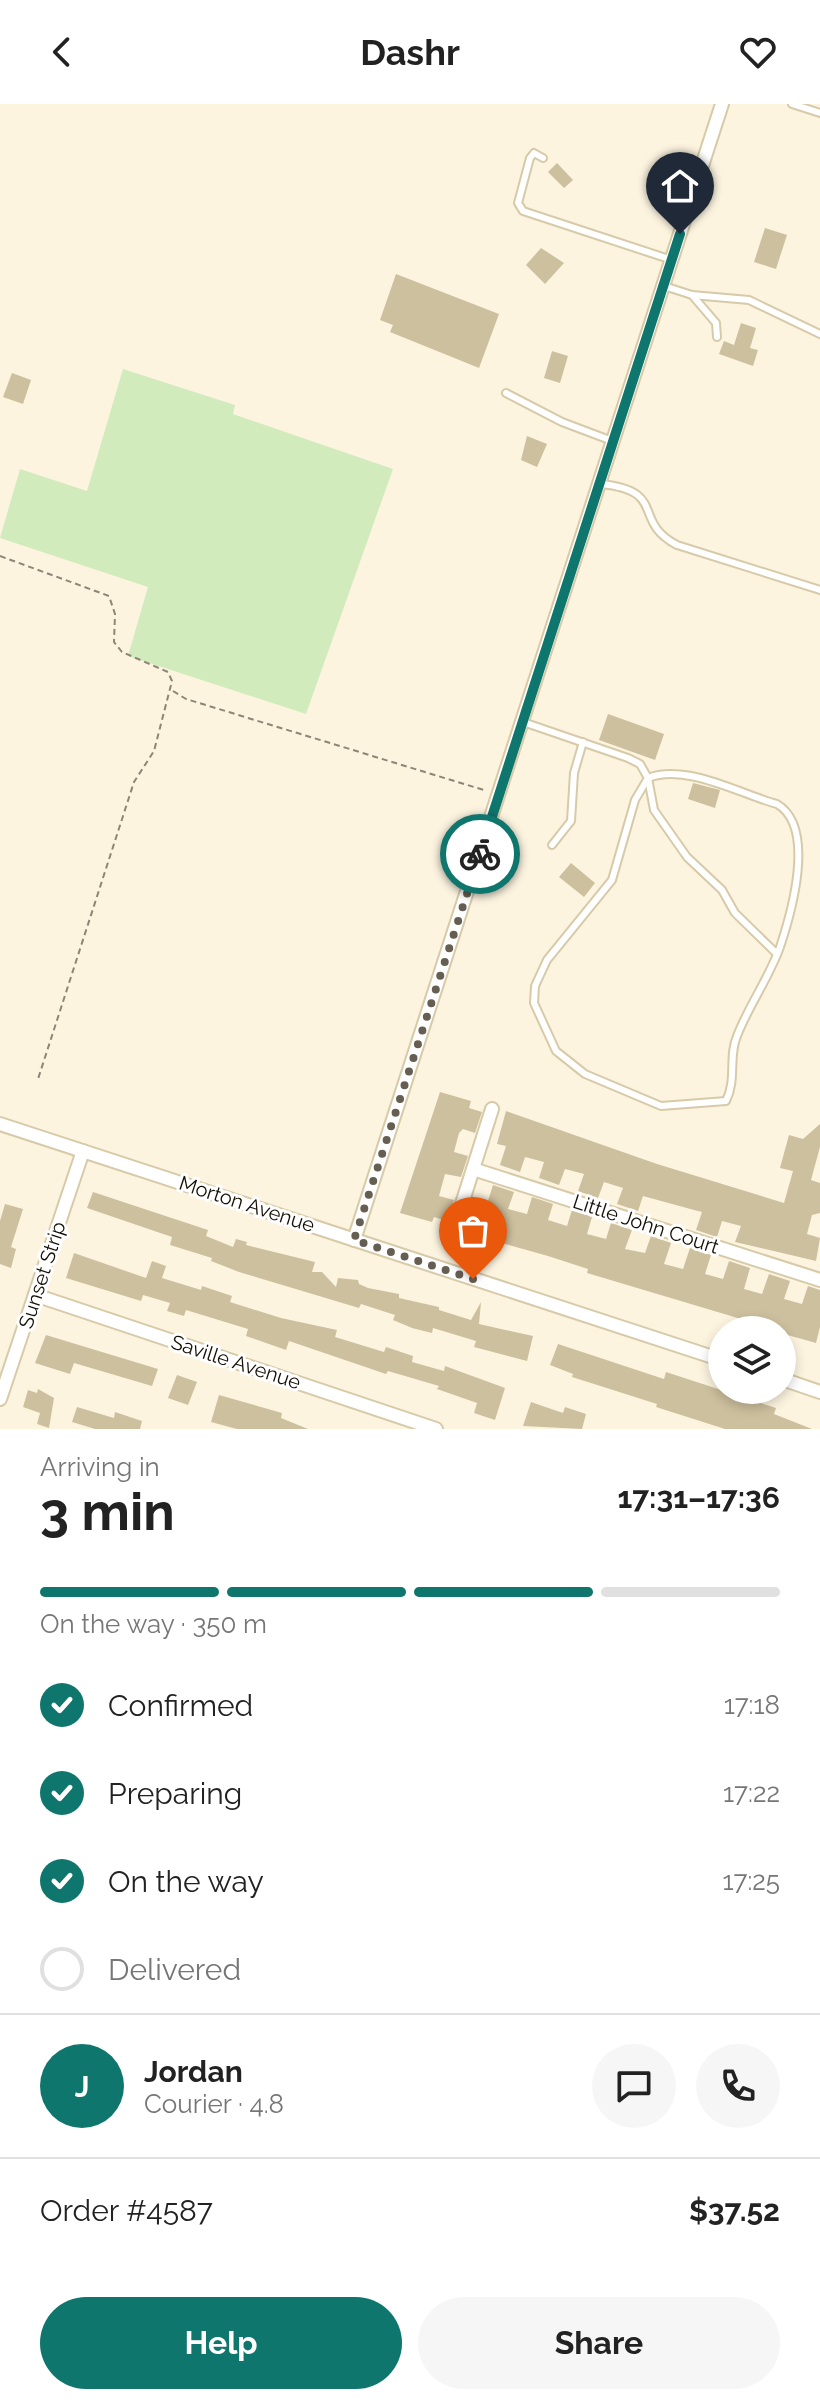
<!DOCTYPE html>
<meta charset="utf-8">
<style>
body{margin:0;font-family:Raleway,sans-serif;background:#f6f6f6;color:#222;height:100vh;display:flex;flex-direction:column;font-size:30px;white-space:nowrap}
*{box-sizing:border-box;margin:0}
p{font-size:26px;color:#767676}
.icon{flex:none;width:44px;height:44px;fill:none;stroke:currentColor;stroke-width:2;stroke-linecap:round;stroke-linejoin:round}
.map{position:relative;height:1325px;overflow:hidden}
.drawer{display:flex;flex-direction:column;background:#fff;flex:1}
.drawer>*{flex:none}
.fabs{position:absolute;left:708px;top:1212px;display:grid;gap:16px}
.fabs a{display:grid;place-items:center;width:88px;height:88px;border-radius:50%;background:#fff;box-shadow:0 4px 12px #0003;font-size:40px}
.pin{position:absolute;display:grid;place-items:center;width:68px;height:68px;color:#fff;margin:-82px -34px;border-radius:50% 50% 50% 0;rotate:-45deg;box-shadow:0 0 8px #0007}
.pin .icon{rotate:45deg}
.courier{position:absolute;display:grid;place-items:center;width:80px;height:80px;margin:-40px;border:6px solid #0f766e;border-radius:50%;background:#fff;color:#222;box-shadow:0 2px 10px #0007}
.headline em{font-style:normal;font-weight:700}
.headline div{display:flex;flex-direction:column-reverse}
.headline{display:flex;align-items:center;justify-content:space-between;height:136px;padding:0 40px}
h1{font-size:52px;font-weight:700;line-height:60px}
.bar{display:grid;grid-template-columns:repeat(4,1fr);gap:12px 8px;align-content:center;height:96px;padding:0 40px}
.bar i{height:10px;border-radius:6px;background:#e0e0e0}
.bar .active{background:#0f766e}
.bar p{grid-column:span 4}
.line{display:flex;align-items:center;gap:20px;padding:0 40px;border-top:2px solid #e0e0e0}
.line div{flex:1}
.round{display:grid;place-items:center;flex:none;width:84px;height:84px;border-radius:42px;background:#f6f6f6}
ol{padding:0 40px;list-style:none}
li{display:flex;align-items:center;gap:24px;height:88px}
li p{margin-inline-start:auto}
li .icon{padding:8px;border-radius:50%;background:#0f766e;color:#fff;stroke-width:4}
li:last-child{color:#767676}
li i{width:44px;height:44px;border:4px solid #e0e0e0;border-radius:50%}
.button{display:flex;gap:16px;margin-top:auto;padding:16px 40px}
.button a{flex:1;height:92px;border-radius:48px;background:#0f766e;color:#fff;font-size:32px;font-weight:700;line-height:92px;text-align:center}
.button a+a{background:#f6f6f6;color:#222}
header{display:flex;justify-content:space-between;align-items:center;height:104px;padding:0 40px;background:#fff;font-size:36px;font-weight:700}
.map>svg:first-child{display:block}
.green{fill:#d1ebbc}
.building{fill:#cdc09e}
.lines{fill:none;stroke-linecap:round;stroke-linejoin:round}
.service-casing{stroke:#d7caa8;stroke-width:10}
.minor-casing{stroke:#d7caa8;stroke-width:16}
.path{stroke:#8d8576;stroke-width:2;stroke-dasharray:6 4;stroke-linecap:butt}
.service{stroke:#fff;stroke-width:6}
.minor{stroke:#fff;stroke-width:12}
.done{stroke:#665f51;stroke-width:8;stroke-dasharray:0 14.4}
.route{stroke:#0f766e;stroke-width:10}
.labels{text-anchor:middle;stroke-width:6;stroke-linejoin:round;paint-order:stroke}
.street-label{font-size:20px;fill:#140f04;stroke:#fff}
</style>
<header><svg class="icon" aria-label="back" viewBox="0 0 24 24"><path d="M15 5l-7 7 7 7"/></svg>Dashr<svg class="icon" aria-label="heart" viewBox="0 0 24 24"><path d="M12 20l-8-8c-3-5 5-10 8-4 3-6 11-1 8 4z"/></svg></header>
<div class="map">
<svg width="820" height="1325" viewBox="0 0 820 1325">
<rect width="100%" height="100%" fill="#fdf4e0"/>
<polygon class="green" points="123,265 235,301 233,310 393,365 306,610 128,552 148,483 0,434 20,365 87,387"/>
<g class="building">
<polygon points="557,59 573,76 564,84 548,68"/>
<polygon points="765,124 787,131 776,165 754,158"/>
<polygon points="541,144 564,159 545,180 526,161"/>
<polygon points="396,170 499,210 479,264 390,228 393,221 380,216"/>
<polygon points="741,219 756,224 750,244 758,246 753,262 719,250 724,237 734,241"/>
<polygon points="552,247 568,252 560,279 544,274"/>
<polygon points="12,269 31,276 23,300 3,293"/>
<polygon points="527,332 547,340 537,363 521,356"/>
<polygon points="608,610 664,630 655,656 599,636"/>
<polygon points="693,679 720,686 715,704 688,695"/>
<polygon points="571,759 595,779 584,793 559,773"/>
<polygon points="440,988 471,997 469,1004 482,1008 475,1029 463,1025 459,1029 454,1048 468,1052 461,1073 445,1070 439,1092 454,1096 447,1117 434,1113 432,1118 400,1109"/>
<polygon points="506,1007 657,1060 784,1099 793,1067 780,1064 789,1031 803,1035 820,1020 820,1043 811,1076 820,1079 820,1109 812,1111 807,1130 820,1134 816,1157 735,1138 741,1122 722,1117 717,1133 696,1126 702,1108 694,1106 643,1092 638,1107 617,1100 623,1084 604,1078 598,1094 578,1087 584,1070 565,1065 559,1081 539,1074 544,1058 525,1053 520,1068 500,1061 506,1042 497,1040"/>
<polygon points="493,1081 514,1088 508,1105 527,1110 532,1093 553,1100 548,1116 567,1122 572,1106 592,1113 587,1130 606,1135 611,1119 632,1126 625,1145 645,1149 651,1132 671,1139 664,1160 683,1165 690,1144 711,1151 705,1170 723,1175 729,1157 750,1164 744,1185 762,1190 769,1170 790,1177 784,1195 802,1200 808,1182 820,1186 820,1223 816,1239 784,1230 785,1226 766,1226 740,1219 741,1215 587,1169 588,1165 548,1152 470,1130 479,1098 487,1100"/>
<polygon points="93,1088 208,1126 206,1132 233,1143 236,1135 247,1138 246,1141 315,1158 312,1168 322,1168 336,1183 338,1174 358,1176 359,1180 368,1184 399,1190 399,1194 439,1203 439,1206 471,1216 481,1198 479,1220 533,1232 527,1257 474,1243 476,1237 433,1224 432,1229 412,1224 393,1216 395,1211 361,1200 359,1204 239,1168 211,1157 212,1154 170,1141 172,1133 87,1104"/>
<polygon points="5,1100 23,1105 11,1143 16,1145 11,1164 0,1160 0,1117"/>
<polygon points="74,1149 146,1174 152,1157 166,1162 162,1174 201,1186 202,1182 232,1192 230,1198 281,1214 337,1226 335,1233 384,1248 386,1243 413,1252 412,1258 444,1267 445,1262 505,1284 495,1316 474,1309 477,1299 437,1285 439,1282 388,1267 386,1270 289,1237 286,1246 246,1232 248,1225 186,1206 184,1212 167,1207 170,1199 143,1191 141,1197 66,1174"/>
<polygon points="46,1231 158,1265 152,1282 74,1259 70,1270 35,1259"/>
<polygon points="558,1240 664,1275 666,1268 776,1304 774,1310 812,1325 725,1325 656,1303 657,1300 572,1273 573,1270 550,1261"/>
<polygon points="177,1271 197,1278 188,1301 168,1294"/>
<polygon points="38,1285 54,1294 49,1324 37,1320 40,1309 23,1303 28,1286 37,1289"/>
<polygon points="219,1291 282,1309 281,1314 308,1325 237,1325 211,1318"/>
<polygon points="531,1298 563,1309 565,1303 586,1310 582,1325 523,1322"/>
<polygon points="77,1303 114,1314 115,1308 142,1317 140,1325 95,1325 72,1318"/>
</g>
<g class="lines">
<defs>
<g id="service">
<polyline points="792,0 820,9"/>
<polyline points="543,54 534,49 530,54 518,99 523,107 672,156"/>
<polyline points="664,182 692,191 749,196 820,230"/>
<polyline points="692,191 716,219 717,233"/>
<polyline points="506,289 562,318 615,338"/>
<path d="M601 380C668 387 631 417 677 441L820 486"/>
<path d="M523 618 628 654 640 660 648 674C686 659 740 690 777 700 816 723 792 807 780 843 769 874 749 901 737 932 728 953 737 975 726 997L661 1002 585 970 556 947 534 899 535 882 547 856 612 776 635 696 648 674"/>
<polyline points="648,674 654,706 687,753 722,786 735,809 777,850"/>
<polyline points="552,741 571,717 574,669 583,638"/>
</g>
<g id="minor">
<polyline points="492,1005 473,1065 820,1176"/>
<polyline points="0,1020 722,1256"/>
<polyline points="454,1125 473,1065"/>
<polyline points="354,1136 722,0"/>
<polyline points="35,1191 436,1325"/>
<polyline points="782,1275 820,1288"/>
<polyline points="0,1295 83,1047"/>
</g>
</defs>
<use href="#service" class="service-casing"/>
<use href="#minor" class="minor-casing"/>
<g class="path">
<polyline points="0,452 109,492 115,510 114,538 122,548 168,568 172,577 154,647 134,678 38,975"/>
<polyline points="173,587 186,595 487,687"/>
</g>
<use href="#service" class="service"/>
<use href="#minor" class="minor"/>
</g>
<g class="lines">
<polyline class="done" points="473,1175 354,1136 480,750"/>
<polyline class="route" points="480,750 680,130"/>
</g>
<g class="labels">
<g class="street-label">
<text transform="translate(247 1100) rotate(18)" y="7">Morton Avenue</text>
<text transform="translate(646 1120) rotate(18)" y="7">Little John Court</text>
<text transform="translate(42 1171) rotate(-72)" y="7">Sunset Strip</text>
<text transform="translate(236 1258) rotate(18)" y="7">Saville Avenue</text>
</g>
</g>
</svg>
<div class="fabs">
<a><svg class="icon" aria-label="layers" viewBox="0 0 24 24"><path d="M12 4l9 5-9 5-9-5zM3 14l9 5 9-5"/></svg></a>
</div>
<div class="pin" style="left:473px;top:1175px;background:#ea580c"><svg class="icon" aria-label="bag" viewBox="0 0 24 24"><path d="M5 8h14l-1 12H6zM9 8a3 3 0 0 1 6 0"/></svg></div>
<div class="pin" style="left:680px;top:130px;background:#1f2937"><svg class="icon" aria-label="home" viewBox="0 0 24 24"><path d="M3 11l9-7 9 7M6 9v11h12V9"/></svg></div>
<div class="courier" style="left:480px;top:750px"><svg class="icon" aria-label="bike" viewBox="0 0 24 24"><circle cx="6" cy="16" r="4"/><circle cx="18" cy="16" r="4"/><path d="M6 16l4-8h5l3 8M10 8l3 8H6M13 5h3"/></svg></div>
</div>
<section class="drawer">
<div class="headline"><div><h1>3 min</h1><p>Arriving in</p></div><em>17:31–17:36</em></div>
<div class="bar"><i class="active"></i><i class="active"></i><i class="active"></i><i></i><p>On the way · 350 m</p></div>
<ol>
<li><svg class="icon" aria-label="check" viewBox="0 0 24 24"><path d="M5 12l5 5 9-10"/></svg>Confirmed<p>17:18</p></li>
<li><svg class="icon" aria-label="check" viewBox="0 0 24 24"><path d="M5 12l5 5 9-10"/></svg>Preparing<p>17:22</p></li>
<li><svg class="icon" aria-label="check" viewBox="0 0 24 24"><path d="M5 12l5 5 9-10"/></svg>On the way<p>17:25</p></li>
<li><i></i>Delivered</li>
</ol>
<div class="line" style="height:144px"><b class="round" style="background:#0f766e;color:#fff">J</b><div><b>Jordan</b><p>Courier · 4.8</p></div><a class="round"><svg class="icon" aria-label="chat" viewBox="0 0 24 24"><path d="M4 5h16v11H9l-5 4z"/></svg></a><a class="round"><svg class="icon" aria-label="phone" viewBox="0 0 24 24"><path d="M5 4h4l2 5-3 2q2 4 5 5l2-3 5 2v4C11 20 4 13 5 4z"/></svg></a></div>
<div class="line" style="height:104px"><div>Order #4587</div><b>$37.52</b></div>
<div class="button"><a>Help</a><a>Share</a></div>
</section>
